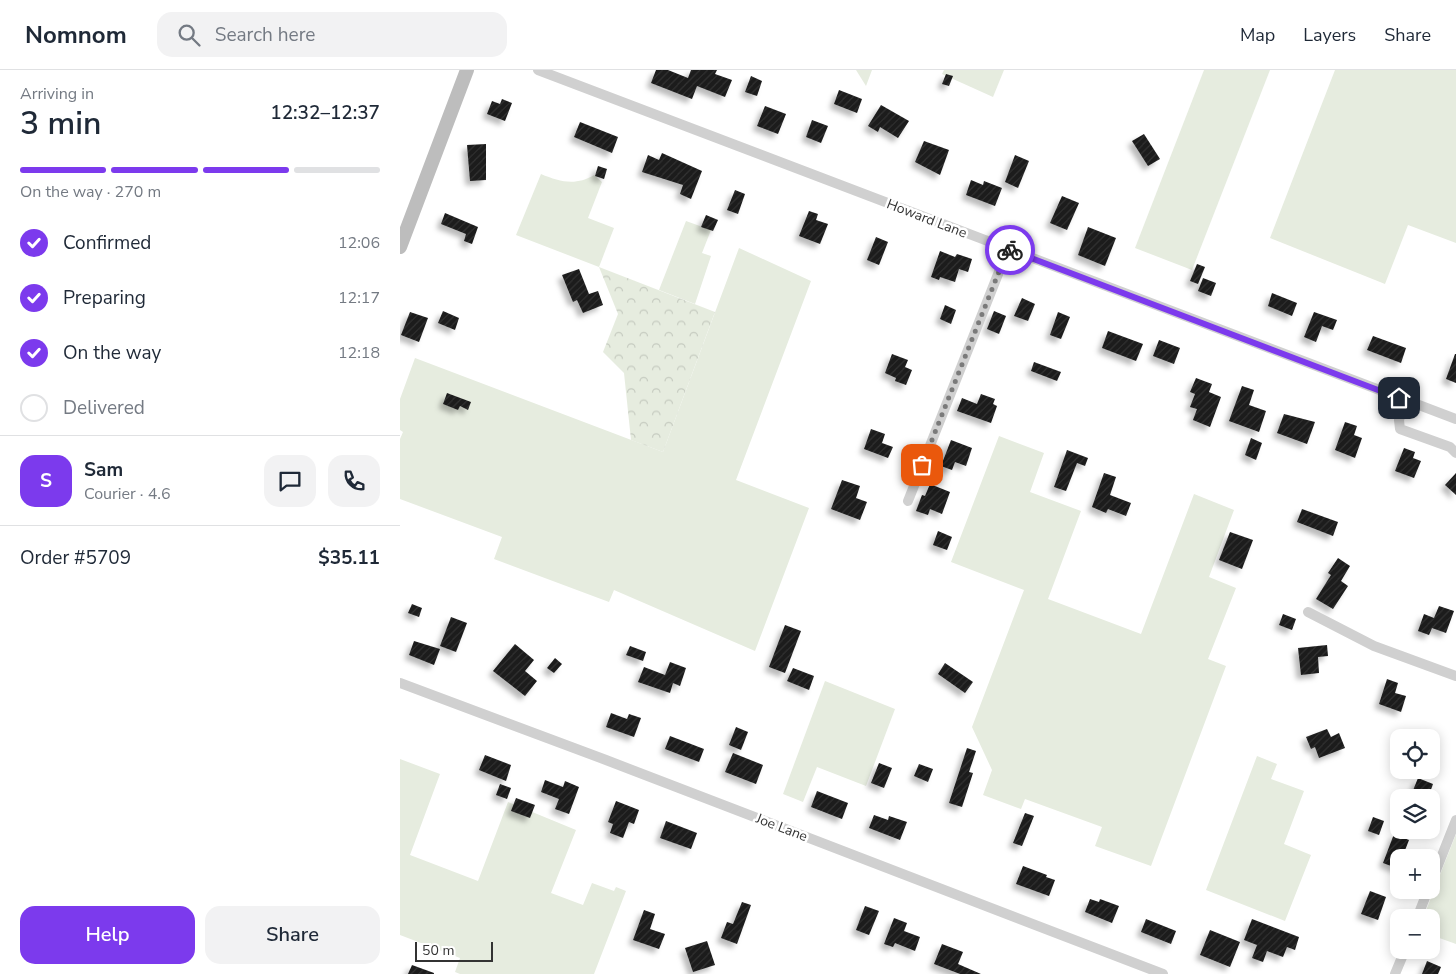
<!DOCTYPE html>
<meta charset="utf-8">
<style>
body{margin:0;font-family:"Nunito Sans",sans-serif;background:#f2f2f3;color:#1f2937;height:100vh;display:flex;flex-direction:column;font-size:19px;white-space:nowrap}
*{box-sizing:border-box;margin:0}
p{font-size:16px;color:#747a83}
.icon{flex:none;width:28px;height:28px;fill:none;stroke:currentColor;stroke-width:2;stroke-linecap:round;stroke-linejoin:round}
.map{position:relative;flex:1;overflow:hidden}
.details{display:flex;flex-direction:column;background:#fff;width:400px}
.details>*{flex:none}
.buttons{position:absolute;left:990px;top:659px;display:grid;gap:10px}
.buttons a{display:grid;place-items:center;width:50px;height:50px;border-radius:10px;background:#fff;box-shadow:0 2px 12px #0003;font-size:25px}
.scale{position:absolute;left:15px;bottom:12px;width:78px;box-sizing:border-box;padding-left:5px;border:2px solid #333;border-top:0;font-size:14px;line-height:18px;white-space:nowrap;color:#333;-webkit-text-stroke:4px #fff;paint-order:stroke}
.pin{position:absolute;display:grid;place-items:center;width:42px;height:42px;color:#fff;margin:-21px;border-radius:10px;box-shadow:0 2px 8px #0006}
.courier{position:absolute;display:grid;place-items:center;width:50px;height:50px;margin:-25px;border:4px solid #7c3aed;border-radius:50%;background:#fff;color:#222;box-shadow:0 1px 6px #0007}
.overview em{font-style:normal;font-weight:600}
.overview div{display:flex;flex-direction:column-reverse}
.overview{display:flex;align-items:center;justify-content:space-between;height:85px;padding:0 20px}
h1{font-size:32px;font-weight:600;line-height:38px}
.bar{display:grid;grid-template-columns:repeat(4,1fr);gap:8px 5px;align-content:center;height:60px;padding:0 20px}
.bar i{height:6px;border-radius:4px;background:#e0e1e3}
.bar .current{background:#7c3aed}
.bar p{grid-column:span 4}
.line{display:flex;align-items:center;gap:12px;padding:0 20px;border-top:1px solid #e0e1e3}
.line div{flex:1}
.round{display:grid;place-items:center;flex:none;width:52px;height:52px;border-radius:15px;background:#f2f2f3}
ol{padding:0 20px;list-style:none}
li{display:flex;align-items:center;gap:15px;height:55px}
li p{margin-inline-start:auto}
li .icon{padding:5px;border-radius:50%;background:#7c3aed;color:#fff;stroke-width:4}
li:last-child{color:#747a83}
li i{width:28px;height:28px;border:2px solid #e0e1e3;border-radius:50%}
.button{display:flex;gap:10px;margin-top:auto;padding:10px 20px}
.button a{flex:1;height:58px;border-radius:15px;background:#7c3aed;color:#fff;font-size:20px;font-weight:600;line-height:58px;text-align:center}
.button a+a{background:#f2f2f3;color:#1f2937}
header{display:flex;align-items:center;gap:30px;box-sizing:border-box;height:70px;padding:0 25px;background:#fff;border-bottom:1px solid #e0e1e3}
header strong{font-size:24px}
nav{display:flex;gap:28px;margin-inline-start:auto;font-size:18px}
.search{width:350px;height:45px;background:#f2f2f3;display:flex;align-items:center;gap:12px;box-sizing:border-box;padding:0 18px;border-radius:15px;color:#747a83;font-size:19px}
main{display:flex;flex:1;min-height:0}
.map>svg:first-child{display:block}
.grass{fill:#e6ecdf}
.forest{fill:url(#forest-crowns)}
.building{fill:url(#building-hatch);filter:url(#shadow)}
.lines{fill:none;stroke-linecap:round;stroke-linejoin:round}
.street{stroke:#d0d0d0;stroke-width:10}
.secondary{stroke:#bdbdbd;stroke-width:14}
.done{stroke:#7a7a7a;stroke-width:5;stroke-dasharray:0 9}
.route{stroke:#7c3aed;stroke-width:6}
.labels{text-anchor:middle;stroke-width:5;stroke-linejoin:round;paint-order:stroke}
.street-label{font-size:14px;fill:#333;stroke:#fff}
</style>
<header>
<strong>Nomnom</strong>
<div class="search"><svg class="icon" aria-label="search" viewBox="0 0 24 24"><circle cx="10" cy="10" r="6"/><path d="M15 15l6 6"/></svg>Search here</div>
<nav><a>Map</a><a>Layers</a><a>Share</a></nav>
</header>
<main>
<section class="details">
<div class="overview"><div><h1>3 min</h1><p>Arriving in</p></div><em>12:32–12:37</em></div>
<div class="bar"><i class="current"></i><i class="current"></i><i class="current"></i><i></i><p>On the way · 270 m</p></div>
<ol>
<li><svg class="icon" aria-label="check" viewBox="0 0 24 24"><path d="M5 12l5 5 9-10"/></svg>Confirmed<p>12:06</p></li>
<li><svg class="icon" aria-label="check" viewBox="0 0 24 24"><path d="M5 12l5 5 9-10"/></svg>Preparing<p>12:17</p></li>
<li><svg class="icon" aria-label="check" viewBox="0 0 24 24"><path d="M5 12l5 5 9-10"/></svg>On the way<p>12:18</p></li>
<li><i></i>Delivered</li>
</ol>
<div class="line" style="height:90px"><b class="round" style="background:#7c3aed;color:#fff">S</b><div><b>Sam</b><p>Courier · 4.6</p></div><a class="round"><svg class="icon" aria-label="chat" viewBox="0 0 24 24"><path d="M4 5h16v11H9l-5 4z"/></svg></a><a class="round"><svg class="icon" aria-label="phone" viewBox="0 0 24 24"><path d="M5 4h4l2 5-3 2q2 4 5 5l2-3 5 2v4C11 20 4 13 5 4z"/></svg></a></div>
<div class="line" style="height:65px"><div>Order #5709</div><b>$35.11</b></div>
<div class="button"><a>Help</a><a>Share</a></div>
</section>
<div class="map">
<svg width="1056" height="904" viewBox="0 0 1056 904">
<defs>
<pattern id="forest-crowns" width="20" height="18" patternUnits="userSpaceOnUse" patternTransform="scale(1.25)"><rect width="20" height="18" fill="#e6ecdf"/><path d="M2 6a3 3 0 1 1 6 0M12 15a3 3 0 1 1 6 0" fill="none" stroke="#c6cbc0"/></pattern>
<pattern id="building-hatch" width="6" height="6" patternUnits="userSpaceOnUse" patternTransform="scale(1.25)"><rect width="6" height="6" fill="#1a1a1a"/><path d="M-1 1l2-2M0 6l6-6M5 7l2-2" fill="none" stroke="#333"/></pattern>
<filter id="shadow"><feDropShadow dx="-4.5" dy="4.5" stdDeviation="2.5" flood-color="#0004"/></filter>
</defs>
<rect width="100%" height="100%" fill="#fff"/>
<g class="grass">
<polygon points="456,0 472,0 466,16"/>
<polygon points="544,0 604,0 593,27 542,4"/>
<polygon points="804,0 870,0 792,200 735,178"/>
<polygon points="935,0 1056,0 1056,173 1008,155 985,214 870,168"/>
<path d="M141 104C160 112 176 116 194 105L202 112 188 148 214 158 199 197 116 165Z"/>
<polygon points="286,151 311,160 302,183 311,186 295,234 259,220"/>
<polygon points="339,178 411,211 336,410 409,438 355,581 214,520 209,532 94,489 102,467 0,429 0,369 3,362 0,360 0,329 15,288 263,382"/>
<polygon points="599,366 644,383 630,422 681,441 648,529 741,564 794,424 834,440 809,507 836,518 808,589 826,596 751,796 695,776 702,757 625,729 621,739 583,725 592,700 572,657 624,520 551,492"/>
<polygon points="425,611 495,639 466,716 417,697 403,732 383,724"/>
<polygon points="857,686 877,694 871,709 904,721 884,774 911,785 885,851 806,820"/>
<polygon points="0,689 40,704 10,785 78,811 108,732 176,760 151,823 183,835 192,813 214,821 216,817 226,821 194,904 60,904 55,902 60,888 0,865"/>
<polygon points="1056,764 1056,874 1031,865 1031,848 1023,848"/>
</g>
<polygon class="forest" points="199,197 315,242 263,382 231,370 224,303 203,282 218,244"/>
<g class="building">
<polygon points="256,0 268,0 288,8 291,0 317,0 315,4 332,10 325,27 297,16 292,29 251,13"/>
<polygon points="546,4 553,6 549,16 542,14"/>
<polygon points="351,6 362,11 357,26 345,22"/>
<polygon points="439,20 462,29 457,43 434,34"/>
<polygon points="102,29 112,33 105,51 87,44 92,31 100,34"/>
<polygon points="481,35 509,51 498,68 480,57 478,62 468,56"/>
<polygon points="365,36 386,44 378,64 357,56"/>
<polygon points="412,50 428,56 421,73 406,67"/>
<polygon points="180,52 218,67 212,83 174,67"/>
<polygon points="744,64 760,89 748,96 732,71"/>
<polygon points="524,71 549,80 540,105 515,92"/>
<polygon points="86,74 86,110 70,111 67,75"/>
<polygon points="262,83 302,101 291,129 280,124 283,115 242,102 248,85 259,90"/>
<polygon points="615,85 629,91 618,118 605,112"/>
<polygon points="198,96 207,99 204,109 195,106"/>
<polygon points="571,110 583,115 584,111 602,118 595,136 566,125"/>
<polygon points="335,120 345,124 338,144 327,140"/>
<polygon points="662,126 679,133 667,160 650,153"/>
<polygon points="409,141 418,144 416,150 428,154 420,174 399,166"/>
<polygon points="45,143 78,157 72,174 64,171 66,164 41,154"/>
<polygon points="306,145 318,150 313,161 301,157"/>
<polygon points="688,157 716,168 705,196 678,185"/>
<polygon points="476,167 488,172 479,195 467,190"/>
<polygon points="540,181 555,187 557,184 572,189 568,202 559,199 555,212 540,207 539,210 531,207"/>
<polygon points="797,194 805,197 798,214 790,211"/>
<polygon points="179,199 189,224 198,221 203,235 183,243 177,230 173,232 162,205"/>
<polygon points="803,208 816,213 811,226 798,221"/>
<polygon points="872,223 897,233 892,246 868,236"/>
<polygon points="622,228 635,234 628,251 614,246"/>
<polygon points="545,235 556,240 551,254 540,249"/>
<polygon points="43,241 59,248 55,260 38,253"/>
<polygon points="594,241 606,246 599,264 587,259"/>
<polygon points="10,242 28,248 19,272 1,265"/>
<polygon points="658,242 670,247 661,269 650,265"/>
<polygon points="914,242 937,250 933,260 922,256 916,272 904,267"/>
<polygon points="708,261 743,274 736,291 702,278"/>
<polygon points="973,266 1006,278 1001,293 967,280"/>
<polygon points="759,270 780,278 774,294 753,286"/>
<polygon points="492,284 508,290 505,297 512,300 506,315 495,311 496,308 485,303"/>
<polygon points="1055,284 1056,284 1056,313 1046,309"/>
<polygon points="634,292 661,302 657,311 631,301"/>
<polygon points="796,308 812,314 809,322 821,327 810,357 793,350 797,339 790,337 795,324 790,322"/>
<polygon points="842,316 854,320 849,335 866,341 859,362 829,351"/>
<polygon points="47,323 71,332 68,340 60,336 58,340 43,334"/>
<polygon points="581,324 595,329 593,334 597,336 591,353 557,341 562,328 577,334"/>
<polygon points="884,344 915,352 907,374 877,363"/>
<polygon points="945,352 957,356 954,365 962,368 955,388 935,380"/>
<polygon points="471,359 485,364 482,373 493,377 488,388 464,379"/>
<polygon points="851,368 862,373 856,390 845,385"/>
<polygon points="551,370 572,378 566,396 555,392 552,400 541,396"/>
<polygon points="1004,378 1015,382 1013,388 1021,391 1014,408 995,401"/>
<polygon points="667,380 688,388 685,396 677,393 666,421 654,417"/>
<polygon points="704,403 716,407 710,425 731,433 726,446 708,439 706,443 692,437"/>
<polygon points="1056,403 1056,425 1045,415"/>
<polygon points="442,410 460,416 456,428 467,432 460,450 431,439"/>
<polygon points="530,414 550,422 542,444 530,439 528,445 516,441 522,425 525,426"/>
<polygon points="902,439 938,452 933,466 897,452"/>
<polygon points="538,461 552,467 547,480 533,475"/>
<polygon points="830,462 853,470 842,499 819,490"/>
<polygon points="938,488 950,496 941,511 948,516 933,539 916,529 931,505 928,503"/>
<polygon points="12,534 22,538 19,547 8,543"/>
<polygon points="1039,536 1054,541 1046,563 1032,558 1029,565 1018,561 1024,544 1034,548"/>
<polygon points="883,544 896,549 892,560 879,555"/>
<polygon points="51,547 67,553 56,582 40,576"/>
<polygon points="385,555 401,561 385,603 369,597"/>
<polygon points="14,571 40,579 34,595 9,585"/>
<polygon points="115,574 134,590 125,601 137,611 125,626 93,601"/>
<polygon points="927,575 928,586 918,587 919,603 901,605 898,578"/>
<polygon points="230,576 246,582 243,591 226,585"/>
<polygon points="155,588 162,594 154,603 147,598"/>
<polygon points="270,592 286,598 280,616 273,613 270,623 238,612 244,597 265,605"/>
<polygon points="545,593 573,612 565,623 538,604"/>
<polygon points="393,598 414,606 409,620 387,611"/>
<polygon points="987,609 998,613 995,623 1006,626 1001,642 979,634"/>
<polygon points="211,643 227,649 229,644 241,648 234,667 206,657"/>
<polygon points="336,657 348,662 341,680 329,675"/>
<polygon points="927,659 931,667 939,663 945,678 919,688 915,677 911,679 906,667"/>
<polygon points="270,666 304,679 299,692 265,679"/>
<polygon points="567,678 576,681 569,702 573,703 562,737 549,733"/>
<polygon points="333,683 363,695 356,714 325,702"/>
<polygon points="85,685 111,695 106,711 79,700"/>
<polygon points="479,693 492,698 484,718 471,713"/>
<polygon points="519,694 533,699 528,712 514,706"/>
<polygon points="1018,708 1033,714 1028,728 1010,728"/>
<polygon points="145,710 163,717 165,711 179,717 169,744 155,739 159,729 141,722"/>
<polygon points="100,714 111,718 107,729 96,725"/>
<polygon points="417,721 448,733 442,749 411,737"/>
<polygon points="116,728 135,735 130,748 111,741"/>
<polygon points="216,731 239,740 234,754 229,752 223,768 210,763 213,754 208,752"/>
<polygon points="625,743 634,746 622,776 613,773"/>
<polygon points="474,745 488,750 489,746 507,752 500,770 469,758"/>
<polygon points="973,747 984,751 979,765 968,761"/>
<polygon points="266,751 297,763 291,779 260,768"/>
<polygon points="994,764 1009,770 1002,788 999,788 999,799 983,793"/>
<polygon points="623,796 647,805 646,807 655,810 649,826 616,814"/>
<polygon points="970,821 986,827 978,850 961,844"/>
<polygon points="690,829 699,832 700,829 719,836 712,853 685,842"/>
<polygon points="342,832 351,835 337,874 321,868 327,852 333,854"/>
<polygon points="465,836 479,841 469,865 456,860"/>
<polygon points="244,840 255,844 250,859 265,864 259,879 233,870"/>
<polygon points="494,848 507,853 504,861 520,867 515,881 495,873 493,877 484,874"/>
<polygon points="746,849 776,861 771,874 741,862"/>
<polygon points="852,849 899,867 895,880 887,877 883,887 867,881 863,892 852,888 857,875 844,870"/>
<polygon points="810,860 840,872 830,897 800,885"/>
<polygon points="307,871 315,895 293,902 285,878"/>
<polygon points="542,874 563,882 558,894 581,904 560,904 534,894"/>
<polygon points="1027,891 1041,897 1038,904 1022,904"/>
<polygon points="12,895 34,903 34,904 8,904"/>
</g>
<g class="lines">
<g class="street">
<polyline points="138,0 1056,349"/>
<polyline points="1005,330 999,350 1000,359 1050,377 1056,383"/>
<polyline points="508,431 608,179"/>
<polyline points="908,542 974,576 1056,606"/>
<polyline points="0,613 206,690 763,904"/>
<polyline points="1031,813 1056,750"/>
<polyline points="1017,848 1028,820"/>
<polyline points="995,904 1005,880"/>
</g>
<polyline class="secondary" points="0,177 67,0"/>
</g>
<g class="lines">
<polyline class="done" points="522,395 608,179 610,180"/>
<polyline class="route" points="610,180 999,328"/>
</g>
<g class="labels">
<g class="street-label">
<text transform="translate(527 148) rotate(21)" y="5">Howard Lane</text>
<text transform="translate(382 757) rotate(21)" y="5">Joe Lane</text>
</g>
</g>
</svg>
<div class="buttons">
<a><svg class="icon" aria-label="locate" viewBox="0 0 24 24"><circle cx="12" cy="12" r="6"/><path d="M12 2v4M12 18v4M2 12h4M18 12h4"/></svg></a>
<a><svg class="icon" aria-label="layers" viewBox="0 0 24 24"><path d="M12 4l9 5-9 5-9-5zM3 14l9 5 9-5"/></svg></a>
<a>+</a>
<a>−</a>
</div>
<div class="scale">50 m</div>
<div class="pin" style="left:522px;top:395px;background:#ea580c"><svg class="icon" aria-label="bag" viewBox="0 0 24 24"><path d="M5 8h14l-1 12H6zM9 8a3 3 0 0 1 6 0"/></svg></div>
<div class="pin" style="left:999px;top:328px;background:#1f2937"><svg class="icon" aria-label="home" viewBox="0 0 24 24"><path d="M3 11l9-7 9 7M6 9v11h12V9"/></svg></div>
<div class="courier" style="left:610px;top:180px"><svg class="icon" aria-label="bike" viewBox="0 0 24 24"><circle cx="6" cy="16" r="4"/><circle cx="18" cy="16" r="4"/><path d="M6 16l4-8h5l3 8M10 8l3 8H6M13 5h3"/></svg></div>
</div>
</main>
